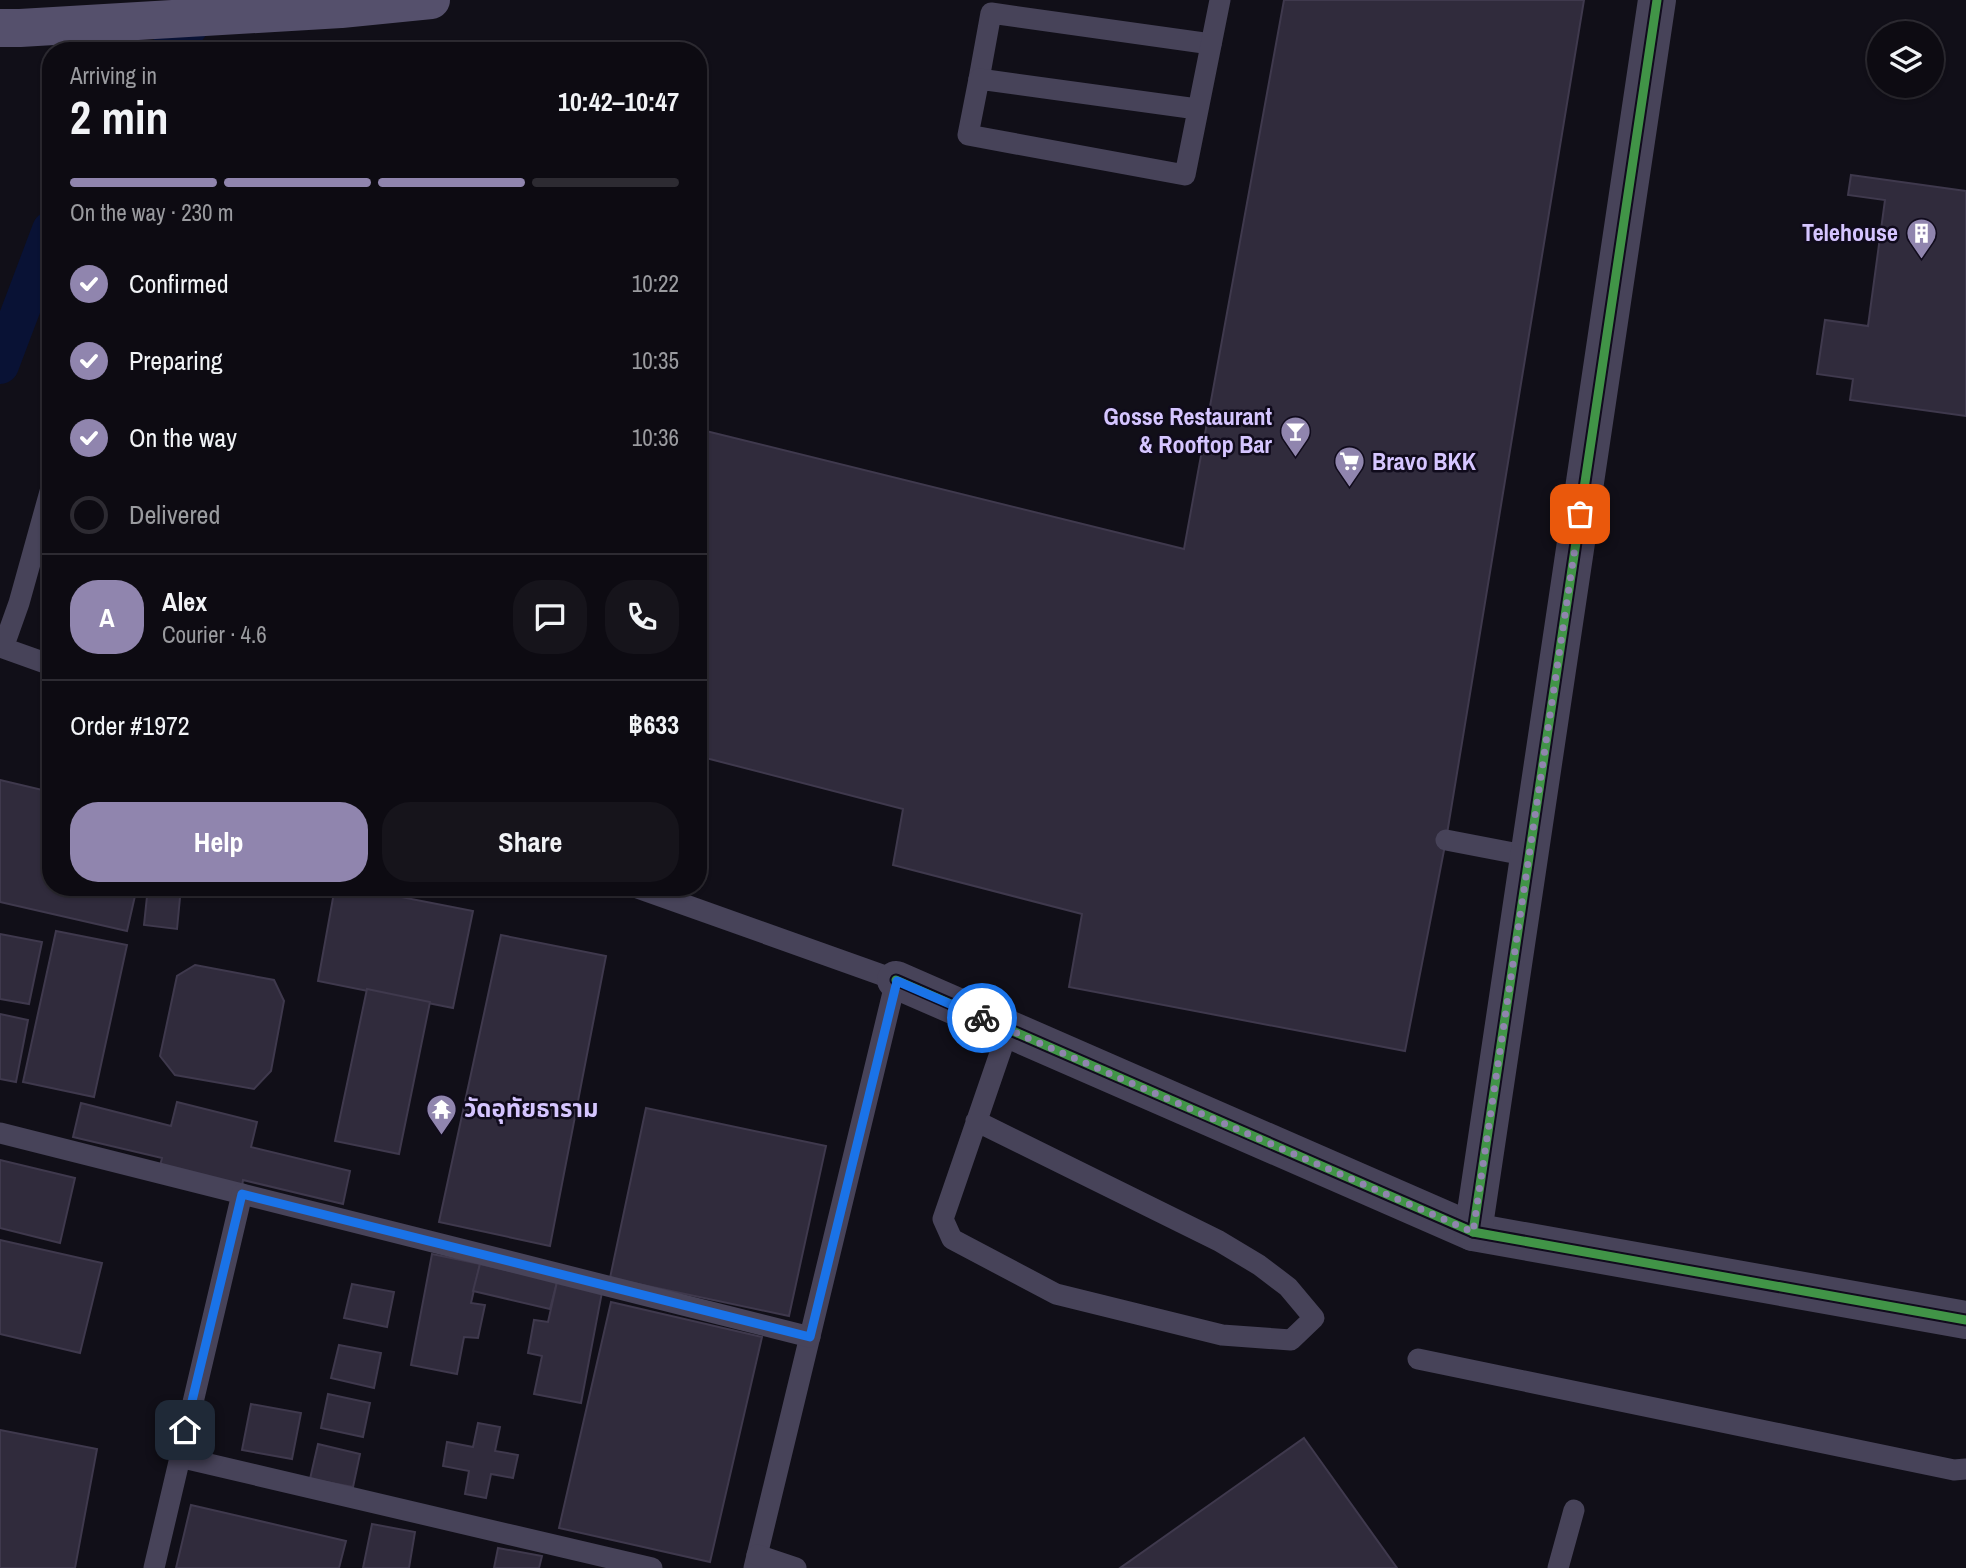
<!DOCTYPE html>
<meta charset="utf-8">
<style>
body{margin:0;font-family:"Archivo Narrow","Noto Sans Thai",sans-serif;background:#16141b;color:#f1f3f6;height:100vh;display:flex;flex-direction:column;font-size:26px;white-space:nowrap}
*{box-sizing:border-box;margin:0}
p{font-size:23px;color:#9a9b9f}
.icon{flex:none;width:38px;height:38px;fill:none;stroke:currentColor;stroke-width:2;stroke-linecap:round;stroke-linejoin:round}
.map{position:relative;flex:1;overflow:hidden}
.details{position:absolute;left:42px;top:42px;width:665px;height:854px;display:flex;flex-direction:column;background:#0d0b12;border-radius:28px;box-shadow:0 2px 5px #0004,0 0 0 2px #2d2b32}
.details>*{flex:none}
.buttons{position:absolute;left:1867px;top:21px;display:grid;gap:14px}
.buttons a{display:grid;place-items:center;width:77px;height:77px;border-radius:50%;background:#0d0b12;box-shadow:0 2px 5px #0004,0 0 0 2px #2d2b32;font-size:35px}
.pin{position:absolute;display:grid;place-items:center;width:60px;height:60px;color:#fff;margin:-30px;border-radius:14px;box-shadow:0 4px 10px #0006}
.courier{position:absolute;display:grid;place-items:center;width:70px;height:70px;margin:-35px;border:5px solid #1a73e8;border-radius:50%;background:#fff;color:#222;box-shadow:0 2px 9px #0007}
.headline em{font-style:normal;font-weight:800}
.headline div{display:flex;flex-direction:column-reverse}
.headline{display:flex;align-items:center;justify-content:space-between;height:119px;padding:0 28px}
h1{font-size:46px;font-weight:800;line-height:52px}
.bar{display:grid;grid-template-columns:repeat(4,1fr);gap:10px 7px;align-content:center;height:84px;padding:0 28px}
.bar i{height:9px;border-radius:5px;background:#2d2b32}
.bar .current{background:#9085ae}
.bar p{grid-column:span 4}
.line{display:flex;align-items:center;gap:18px;padding:0 28px;border-top:2px solid #2d2b32}
.line div{flex:1}
.round{display:grid;place-items:center;flex:none;width:74px;height:74px;border-radius:28px;background:#16141b}
ol{padding:0 28px;list-style:none}
li{display:flex;align-items:center;gap:21px;height:77px}
li p{margin-inline-start:auto}
li .icon{padding:7px;border-radius:50%;background:#9085ae;color:#fff;stroke-width:4}
li:last-child{color:#9a9b9f}
li i{width:38px;height:38px;border:4px solid #2d2b32;border-radius:50%}
.button{display:flex;gap:14px;margin-top:auto;padding:14px 28px}
.button a{flex:1;height:80px;border-radius:28px;background:#9085ae;color:#fff;font-size:28px;font-weight:800;line-height:80px;text-align:center}
.button a+a{background:#16141b;color:#f1f3f6}
.map>svg:first-child{display:block}
.lines{fill:none;stroke-linecap:round;stroke-linejoin:round}
.canal{stroke:#091235;stroke-width:38}
.building{fill:#302b3c;stroke:#3f394d;stroke-width:2}
.service{stroke:#474359;stroke-width:21}
.minor{stroke:#474359;stroke-width:38}
.secondary{stroke:#55506c;stroke-width:38}
.cycleway-casing{stroke:#100b1c;stroke-width:13}
.cycleway{stroke:#419447;stroke-width:9}
.done{stroke:#9085ae;stroke-width:7;stroke-dasharray:0 12.6}
.route{stroke:#1a73e8;stroke-width:9}
.labels{text-anchor:middle;stroke-width:5;stroke-linejoin:round;paint-order:stroke}
.poi-label{font-size:24px;font-weight:bold;fill:#d5c5ff;stroke:#100b1c;text-anchor:end}
</style>
<div class="map">
<svg width="1966" height="1568" viewBox="0 0 1966 1568">
<rect width="100%" height="100%" fill="#110f18"/>
<g class="lines">
<g class="canal">
<polyline points="169,51 210,0"/>
<polyline points="0,365 51,230"/>
</g>
</g>
<g class="building">
<polygon points="1284,0 1584,0 1446,840 1405,1051 1069,987 1082,914 893,865 903,809 698,756 698,429 1184,549"/>
<polygon points="1851,175 1966,191 1966,416 1850,400 1853,379 1817,374 1825,320 1868,326 1885,200 1848,195"/>
<polygon points="0,780 51,792 51,887 137,887 127,931 0,902"/>
<polygon points="148,887 181,887 177,929 144,925"/>
<polygon points="335,887 350,887 473,911 453,1008 318,981"/>
<polygon points="56,931 127,945 94,1097 23,1082"/>
<polygon points="0,934 42,942 29,1004 0,999"/>
<polygon points="501,935 606,956 550,1246 439,1222"/>
<polygon points="195,965 274,980 284,1001 271,1071 254,1089 175,1075 160,1056 177,976"/>
<polygon points="367,989 430,1002 399,1154 335,1141"/>
<polygon points="0,1014 28,1020 16,1082 0,1079"/>
<polygon points="177,1102 257,1122 251,1147 350,1171 343,1204 243,1180 242,1186 160,1166 162,1158 73,1137 81,1103 171,1126"/>
<polygon points="646,1108 826,1146 789,1316 610,1278"/>
<polygon points="0,1160 75,1178 60,1243 0,1228"/>
<polygon points="0,1240 102,1263 80,1353 0,1334"/>
<polygon points="432,1254 480,1264 471,1303 485,1305 478,1338 464,1337 457,1374 411,1365"/>
<polygon points="480,1264 557,1282 550,1309 473,1291"/>
<polygon points="557,1282 602,1292 581,1403 534,1394 542,1356 528,1353 534,1320 548,1322"/>
<polygon points="352,1284 394,1292 387,1327 344,1318"/>
<polygon points="611,1302 762,1337 710,1562 559,1528"/>
<polygon points="339,1345 381,1353 374,1388 331,1378"/>
<polygon points="328,1394 370,1403 363,1437 321,1428"/>
<polygon points="251,1404 301,1413 292,1459 242,1450"/>
<polygon points="478,1423 500,1427 495,1451 518,1455 513,1478 491,1474 486,1498 465,1494 469,1471 443,1466 447,1442 473,1447"/>
<polygon points="0,1430 97,1449 75,1568 0,1568"/>
<polygon points="1304,1438 1397,1568 1120,1568"/>
<polygon points="318,1444 360,1454 353,1487 310,1479"/>
<polygon points="191,1505 346,1541 339,1568 176,1568"/>
<polygon points="372,1524 415,1532 409,1568 363,1568"/>
<polygon points="498,1548 542,1556 539,1568 494,1568"/>
</g>
<g class="lines">
<g class="service">
<polyline points="979,79 991,13 1211,44"/>
<polyline points="1197,109 979,79 968,135 1185,175 1220,0"/>
<polyline points="51,488 19,603 3,648 51,665"/>
<polyline points="1446,840 1529,856"/>
<polyline points="635,887 896,980 754,1568"/>
<polyline points="976,1121 1219,1241 1259,1265 1288,1287 1314,1318 1291,1340 1222,1335 1056,1294 952,1239 943,1219 1008,1030"/>
<polyline points="0,1133 810,1337"/>
<polyline points="1418,1359 1954,1470 1966,1469"/>
<polyline points="179,1457 652,1568"/>
<polyline points="757,1555 796,1568"/>
<polyline points="154,1568 242,1194"/>
<polyline points="1558,1568 1574,1510"/>
</g>
<g class="minor">
<polyline points="896,980 1473,1232 1966,1320"/>
<polyline points="1473,1232 1657,0"/>
</g>
<polyline class="secondary" points="0,28 20,28 341,9 431,0"/>
<defs>
<g id="cycleway">
<polyline points="896,980 1473,1232 1966,1320"/>
<polyline points="1473,1232 1657,0"/>
</g>
</defs>
<use href="#cycleway" class="cycleway-casing"/>
<use href="#cycleway" class="cycleway"/>
</g>
<g class="lines">
<polyline class="done" points="982,1018 1473,1232 1580,514"/>
<polyline class="route" points="185,1430 242,1194 810,1337 897,981 982,1018"/>
</g>
<defs>
<symbol id="building-pin" viewBox="-11 -11 22 30"><path d="M0 17L-7.5 6A9.5 9.5 0 1 1 7.5 6Z" fill="#9085ae" stroke="#100b1c"/><path d="M-4-6H4V6H1V3H-1V6H-4ZM-2.5-4.3h1.7v1.8h-1.7ZM.8-4.3h1.7v1.8H.8ZM-2.5-1h1.7V.8h-1.7ZM.8-1h1.7V.8H.8Z" fill="#fff"/></symbol>
<symbol id="bar-pin" viewBox="-11 -11 22 30"><path d="M0 17L-7.5 6A9.5 9.5 0 1 1 7.5 6Z" fill="#9085ae" stroke="#100b1c"/><path d="M-6-5H6L.8 .8V4.5H3.5V6h-7V4.5H-.8V.8Z" fill="#fff"/></symbol>
<symbol id="supermarket-pin" viewBox="-11 -11 22 30"><path d="M0 17L-7.5 6A9.5 9.5 0 1 1 7.5 6Z" fill="#9085ae" stroke="#100b1c"/><path d="M-6-5.5h2.5l.6 2H6L4.5 2H-2.5L-4.4-4H-6ZM-1.5 3.2a1.3 1.3 0 1 0 .1 0ZM3 3.2a1.3 1.3 0 1 0 .1 0Z" fill="#fff"/></symbol>
<symbol id="temple-pin" viewBox="-11 -11 22 30"><path d="M0 17L-7.5 6A9.5 9.5 0 1 1 7.5 6Z" fill="#9085ae" stroke="#100b1c"/><path d="M0-6L5-2H3V0L6.5 2.5H4V6H1.5V3h-3V6H-4V2.5H-6.5L-3 0V-2H-5Z" fill="#fff"/></symbol>
</defs>
<g fill-rule="evenodd">
<use href="#building-pin" x="1904" y="216" width="35" height="47"/>
<use href="#bar-pin" x="1278" y="414" width="35" height="47"/>
<use href="#supermarket-pin" x="1332" y="444" width="35" height="47"/>
<use href="#temple-pin" x="424" y="1092" width="35" height="47"/>
</g>
<g class="labels">
<g class="poi-label">
<text x="1898" y="241">Telehouse</text>
<text x="1272" y="425">Gosse Restaurant<tspan x="1272" dy="28">&amp; Rooftop Bar</tspan></text>
<text x="1372" y="470" text-anchor="start">Bravo BKK</text>
<text x="464" y="1117" text-anchor="start">วัดอุทัยธาราม</text>
</g>
</g>
</svg>
<div class="buttons">
<a><svg class="icon" aria-label="layers" viewBox="0 0 24 24"><path d="M12 4l9 5-9 5-9-5zM3 14l9 5 9-5"/></svg></a>
</div>
<div class="pin" style="left:1580px;top:514px;background:#ea580c"><svg class="icon" aria-label="bag" viewBox="0 0 24 24"><path d="M5 8h14l-1 12H6zM9 8a3 3 0 0 1 6 0"/></svg></div>
<div class="pin" style="left:185px;top:1430px;background:#1f2937"><svg class="icon" aria-label="home" viewBox="0 0 24 24"><path d="M3 11l9-7 9 7M6 9v11h12V9"/></svg></div>
<div class="courier" style="left:982px;top:1018px"><svg class="icon" aria-label="bike" viewBox="0 0 24 24"><circle cx="6" cy="16" r="4"/><circle cx="18" cy="16" r="4"/><path d="M6 16l4-8h5l3 8M10 8l3 8H6M13 5h3"/></svg></div>
<section class="details">
<div class="headline"><div><h1>2 min</h1><p>Arriving in</p></div><em>10:42–10:47</em></div>
<div class="bar"><i class="current"></i><i class="current"></i><i class="current"></i><i></i><p>On the way · 230 m</p></div>
<ol>
<li><svg class="icon" aria-label="check" viewBox="0 0 24 24"><path d="M5 12l5 5 9-10"/></svg>Confirmed<p>10:22</p></li>
<li><svg class="icon" aria-label="check" viewBox="0 0 24 24"><path d="M5 12l5 5 9-10"/></svg>Preparing<p>10:35</p></li>
<li><svg class="icon" aria-label="check" viewBox="0 0 24 24"><path d="M5 12l5 5 9-10"/></svg>On the way<p>10:36</p></li>
<li><i></i>Delivered</li>
</ol>
<div class="line" style="height:126px"><b class="round" style="background:#9085ae;color:#fff">A</b><div><b>Alex</b><p>Courier · 4.6</p></div><a class="round"><svg class="icon" aria-label="chat" viewBox="0 0 24 24"><path d="M4 5h16v11H9l-5 4z"/></svg></a><a class="round"><svg class="icon" aria-label="phone" viewBox="0 0 24 24"><path d="M5 4h4l2 5-3 2q2 4 5 5l2-3 5 2v4C11 20 4 13 5 4z"/></svg></a></div>
<div class="line" style="height:91px"><div>Order #1972</div><b>฿633</b></div>
<div class="button"><a>Help</a><a>Share</a></div>
</section>
</div>
